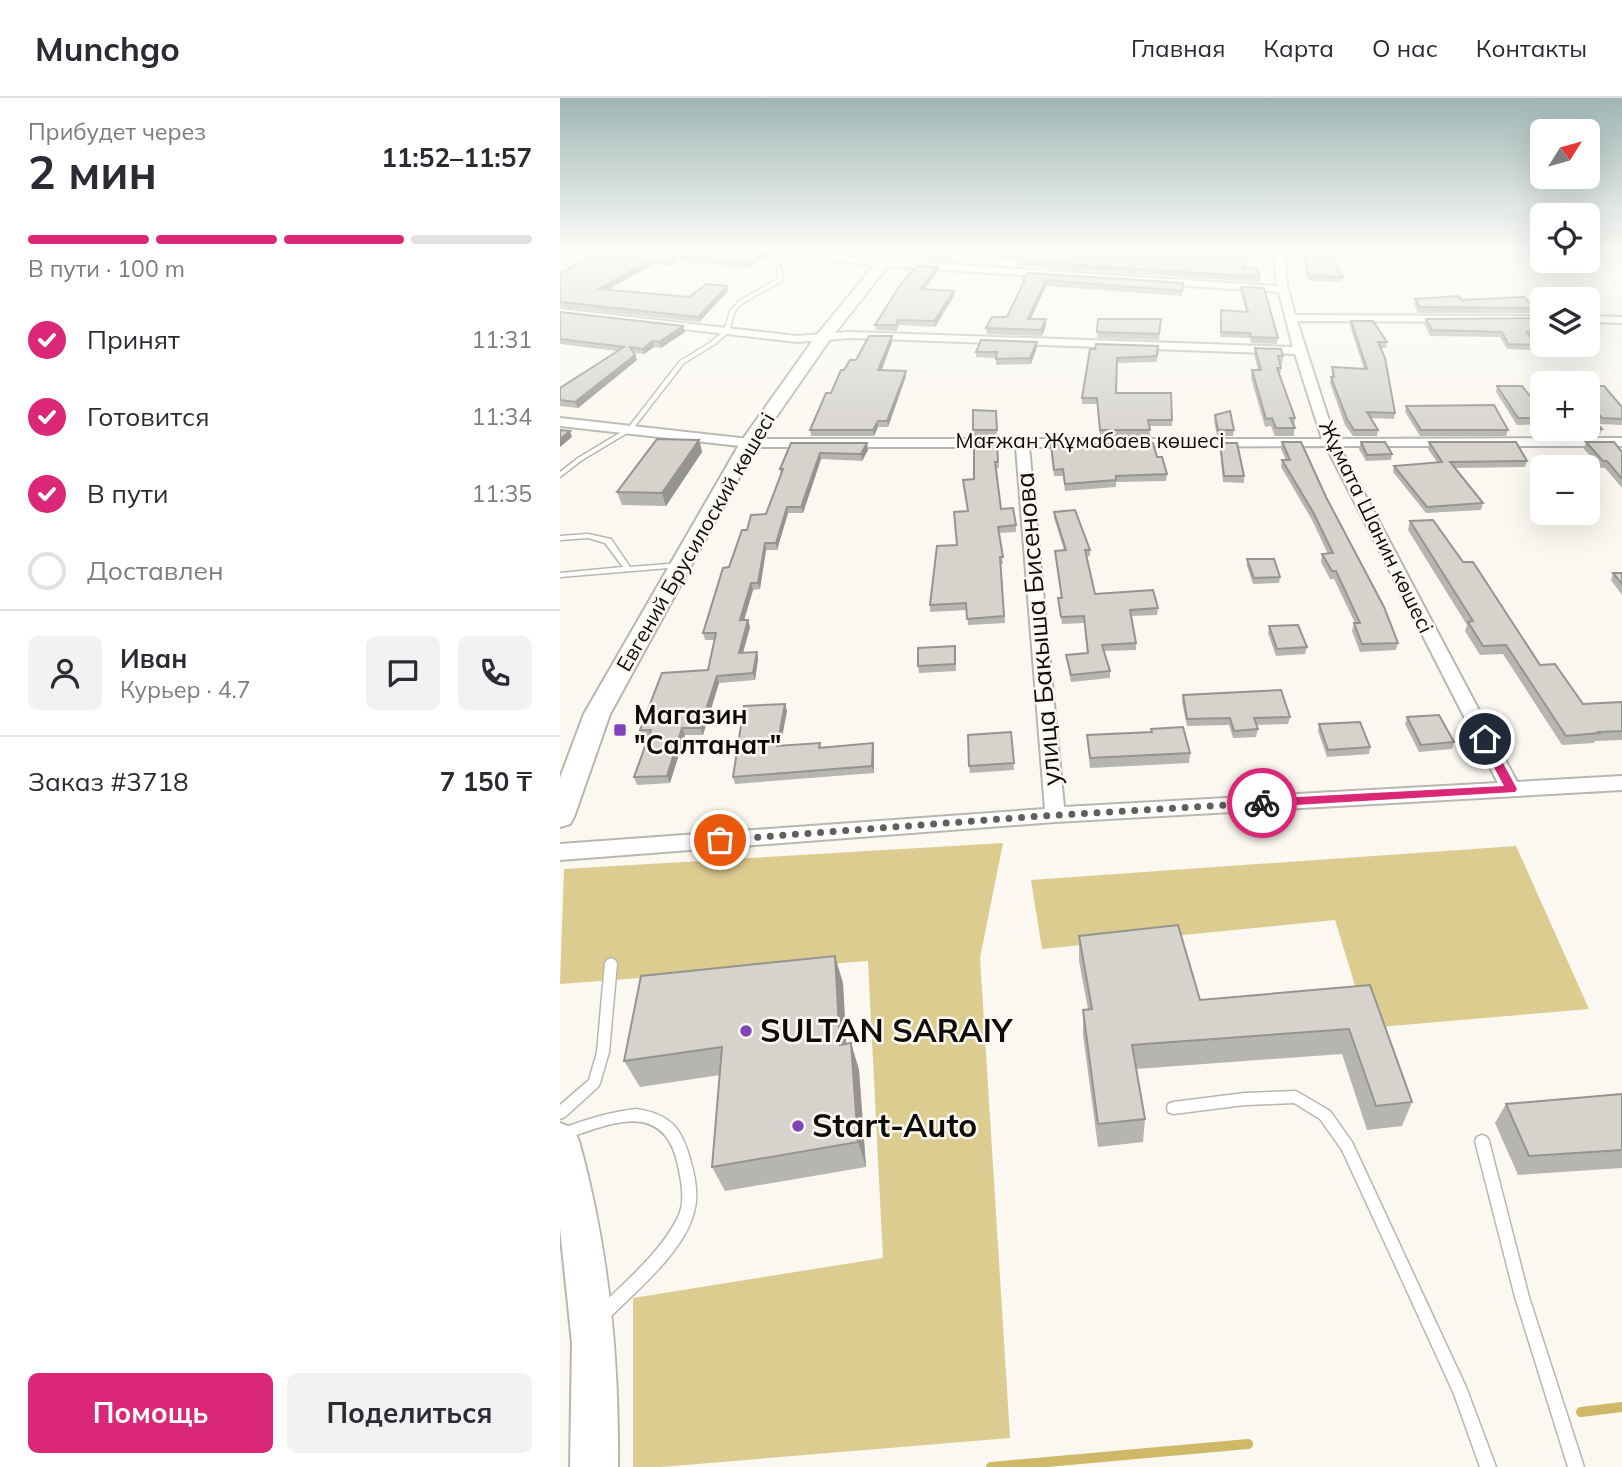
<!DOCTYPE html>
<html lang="ru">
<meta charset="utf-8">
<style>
body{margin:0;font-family:Mulish,sans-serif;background:#f2f2f3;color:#2b2b33;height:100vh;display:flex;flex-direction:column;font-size:26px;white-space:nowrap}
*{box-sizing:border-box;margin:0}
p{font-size:23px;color:#7c7c81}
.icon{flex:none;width:38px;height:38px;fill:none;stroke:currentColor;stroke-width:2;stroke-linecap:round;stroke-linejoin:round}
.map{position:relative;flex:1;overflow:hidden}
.side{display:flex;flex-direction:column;background:#fff;width:560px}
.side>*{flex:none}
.needle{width:46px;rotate:53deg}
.controls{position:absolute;left:970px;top:21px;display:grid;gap:14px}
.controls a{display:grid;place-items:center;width:70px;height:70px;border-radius:10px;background:#fff;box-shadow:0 7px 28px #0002;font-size:35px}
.pin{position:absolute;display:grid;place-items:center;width:60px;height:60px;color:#fff;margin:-30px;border:4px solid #fff;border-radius:50%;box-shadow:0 2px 7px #0007}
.courier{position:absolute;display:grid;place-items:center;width:70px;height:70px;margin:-35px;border:5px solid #db2777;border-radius:50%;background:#fff;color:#222;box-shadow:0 2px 9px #0007}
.overview em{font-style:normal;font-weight:700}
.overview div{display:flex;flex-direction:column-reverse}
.overview{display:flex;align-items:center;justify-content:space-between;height:119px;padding:0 28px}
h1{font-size:46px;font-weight:700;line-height:52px}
.bar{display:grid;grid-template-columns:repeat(4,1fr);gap:10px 7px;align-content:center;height:84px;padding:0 28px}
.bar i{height:9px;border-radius:5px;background:#e1e1e2}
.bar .selected{background:#db2777}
.bar p{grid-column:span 4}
.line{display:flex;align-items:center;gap:18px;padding:0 28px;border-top:2px solid #e1e1e2}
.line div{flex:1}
.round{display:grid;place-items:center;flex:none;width:74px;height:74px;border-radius:10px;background:#f2f2f3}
ol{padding:0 28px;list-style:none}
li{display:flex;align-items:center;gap:21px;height:77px}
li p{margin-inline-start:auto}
li .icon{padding:7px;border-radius:50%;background:#db2777;color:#fff;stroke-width:4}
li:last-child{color:#7c7c81}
li i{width:38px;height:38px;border:4px solid #e1e1e2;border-radius:50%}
.action{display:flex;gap:14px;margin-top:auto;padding:14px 28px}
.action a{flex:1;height:80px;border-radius:10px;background:#db2777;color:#fff;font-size:28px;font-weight:700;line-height:80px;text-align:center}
.action a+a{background:#f2f2f3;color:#2b2b33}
header{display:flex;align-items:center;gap:42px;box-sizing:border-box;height:98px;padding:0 35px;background:#fff;border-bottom:2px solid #e1e1e2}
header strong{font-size:33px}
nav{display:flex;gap:38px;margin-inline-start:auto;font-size:24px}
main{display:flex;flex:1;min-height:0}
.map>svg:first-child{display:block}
.green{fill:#ddcc90}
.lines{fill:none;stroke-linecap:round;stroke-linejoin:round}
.stream{stroke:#cfb867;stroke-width:10}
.lane-casing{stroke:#b8b7af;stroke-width:3}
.street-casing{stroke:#b8b7af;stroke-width:4}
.secondary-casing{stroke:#b8b7af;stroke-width:4}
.lane{fill:#fff;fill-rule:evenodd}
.street{fill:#fff;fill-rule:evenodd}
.secondary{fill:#fff;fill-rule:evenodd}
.wall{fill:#b7b5af}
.shaded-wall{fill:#95948f}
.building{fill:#d5d3cc;stroke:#95948f;stroke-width:2}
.route{fill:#db2777}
.done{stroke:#605f5a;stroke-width:7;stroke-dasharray:0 12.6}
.poi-dot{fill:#8145bb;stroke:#faf8f0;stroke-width:2.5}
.labels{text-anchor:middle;stroke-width:5;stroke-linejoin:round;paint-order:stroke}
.far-street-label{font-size:21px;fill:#0d0c0a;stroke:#faf8f0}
.street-label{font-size:26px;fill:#0d0c0a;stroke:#faf8f0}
.poi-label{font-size:26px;font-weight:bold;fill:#0d0c0a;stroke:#faf8f0;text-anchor:start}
.near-poi-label{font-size:32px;font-weight:bold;fill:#0d0c0a;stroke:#faf8f0;text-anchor:start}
</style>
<header>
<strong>Munchgo</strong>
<nav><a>Главная</a><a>Карта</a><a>О нас</a><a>Контакты</a></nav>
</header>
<main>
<section class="side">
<div class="overview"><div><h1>2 мин</h1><p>Прибудет через</p></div><em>11:52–11:57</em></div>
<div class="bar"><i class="selected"></i><i class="selected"></i><i class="selected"></i><i></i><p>В пути · 100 m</p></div>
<ol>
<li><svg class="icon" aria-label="check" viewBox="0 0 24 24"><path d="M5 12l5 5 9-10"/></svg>Принят<p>11:31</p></li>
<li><svg class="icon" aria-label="check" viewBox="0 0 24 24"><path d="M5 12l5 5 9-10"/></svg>Готовится<p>11:34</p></li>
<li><svg class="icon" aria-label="check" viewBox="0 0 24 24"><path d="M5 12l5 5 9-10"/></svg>В пути<p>11:35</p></li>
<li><i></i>Доставлен</li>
</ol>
<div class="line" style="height:126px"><a class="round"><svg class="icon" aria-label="person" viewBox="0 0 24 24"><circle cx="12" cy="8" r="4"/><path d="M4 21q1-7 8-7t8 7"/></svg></a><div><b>Иван</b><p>Курьер · 4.7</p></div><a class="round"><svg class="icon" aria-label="chat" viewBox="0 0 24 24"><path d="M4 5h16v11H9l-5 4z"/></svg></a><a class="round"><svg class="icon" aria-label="phone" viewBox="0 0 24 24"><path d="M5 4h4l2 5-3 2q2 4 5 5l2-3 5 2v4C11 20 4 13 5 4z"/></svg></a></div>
<div class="line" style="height:91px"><div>Заказ #3718</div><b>7 150 ₸</b></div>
<div class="action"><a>Помощь</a><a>Поделиться</a></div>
</section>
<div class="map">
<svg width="1062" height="1369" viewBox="0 0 1062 1369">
<rect width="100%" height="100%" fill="#faf8f0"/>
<g class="green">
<polygon points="443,745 420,860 450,1340 101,1369 73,1369 73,1200 323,1160 308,863 0,886 4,771"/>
<polygon points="956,748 1029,911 808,930 775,822 482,851 471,782"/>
</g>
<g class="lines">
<g class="stream">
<polyline points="1021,1314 1062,1309"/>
<polyline points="431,1369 688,1346"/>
</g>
<defs>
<g id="lane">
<polygon points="216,167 220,168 223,178 220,184 183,205 175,213 168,235 155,246 124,265 72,332 22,362 0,379 0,374 18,360 68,330 120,263 151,244 164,233 170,213 179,203 216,182 219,178"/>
<polygon points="28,436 51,441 70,469 120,465 124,467 120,469 0,479 0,475 63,469 45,445 28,440 0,442 0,438"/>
<polygon points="51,860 55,862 57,865 49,954 40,985 38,989 5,1019 0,1021 0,1007 29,982 37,954 45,865 47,862"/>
<polygon points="736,993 770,1013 792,1044 906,1289 936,1369 920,1369 894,1296 830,1156 782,1052 760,1021 734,1005 685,1007 613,1016 608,1014 607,1010 608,1006 613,1004 685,995"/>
<path d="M76 1011C103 1015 118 1024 127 1051 133 1070 140 1094 134 1114 125 1153 75 1194 47 1222L42 1224 37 1222 35 1217 37 1212C65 1183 100 1156 118 1119 125 1105 122 1087 119 1072 106 998 49 1026 0 1043V1031C25 1022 49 1014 76 1011Z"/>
<polygon points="922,1037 927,1039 929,1043 969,1199 1024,1369 1008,1369 955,1199 915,1043 917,1039"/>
</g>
<g id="street">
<path d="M191 153H228L323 162 717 188 714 153H724L727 187 735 217 982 218V224L737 223 775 341 1062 340V348H779L957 684 1062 678V692L495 724 0 762V746L485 711 456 349H189L0 328V320L189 341H762L735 256 291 240 237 244 0 217V211L237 238 291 234 733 249 719 194 323 168ZM766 348 938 685 504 709 469 349Z"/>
<polygon points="1027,218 1062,219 1062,225 1027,224"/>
</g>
<g id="secondary">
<polygon points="320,153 333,153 330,165 268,244 198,345 50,616 14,719 10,726 0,729 0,680 24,616 180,345 256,238 317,164"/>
<path d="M0 1025 13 1030 19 1043C49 1151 59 1258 58 1369H10L12 1245 0 1130Z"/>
</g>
</defs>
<use href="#lane" class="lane-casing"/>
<use href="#street" class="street-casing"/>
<use href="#secondary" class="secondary-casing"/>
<use href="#lane" class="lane"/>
<use href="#street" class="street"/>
<use href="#secondary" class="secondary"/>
</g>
<g class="wall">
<polygon points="43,153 208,158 189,170 117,163 108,168 93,166 48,192 129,199 168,193 139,224 0,209 0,175"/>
<polygon points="373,153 692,153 684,171 700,179 700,184 474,169 458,167 458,162 393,156 387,164 369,162 369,157"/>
<polygon points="741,153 766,153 783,179 782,184 748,183"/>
<polygon points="378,169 378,174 364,191 394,198 375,229 339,227 337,233 316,232 315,227"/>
<polygon points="463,182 623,185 622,198 486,188 471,221 486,221 486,227 482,238 427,236 426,230 447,219 463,187"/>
<polygon points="681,189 718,240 717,246 691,245 690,240 660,239 661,212 686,214 681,194"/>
<polygon points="855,201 902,202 975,210 973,215 858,215 854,206"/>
<polygon points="0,214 123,228 125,234 101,250 94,249 84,256 74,255 77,262 18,310 0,308 0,290 57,253 0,246"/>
<polygon points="982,220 982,240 971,239 975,247 973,252 947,251 940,239 870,238 864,226 866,221"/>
<polygon points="538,221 601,221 599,242 537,240"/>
<polygon points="791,223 827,244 826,250 821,250 835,315 834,321 811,320 818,332 817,338 793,338 785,327 770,285 771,279 772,279 772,269 804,271 790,228"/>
<polygon points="332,238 332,244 322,272 346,273 346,278 328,329 318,329 314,338 251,338 250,332 271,295 296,262"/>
<polygon points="477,244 477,249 471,266 436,267 436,260 416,259 416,254"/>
<polygon points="598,248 597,264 557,265 556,295 612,322 612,328 589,328 590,338 540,338 537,306 522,306 522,300 535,251"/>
<polygon points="695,250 723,258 722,266 720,266 721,270 720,278 735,320 734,338 715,338 711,328 705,329 691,280 692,272 698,272 694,257"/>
<polygon points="937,288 982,313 982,326 957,327 936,294"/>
<polygon points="1027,288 1062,309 1062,327 1040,326 1027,310"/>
<polygon points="846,308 948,332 946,338 860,338 845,314"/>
<polygon points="413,312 436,313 437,338 414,338"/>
<polygon points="655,317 674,332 673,338 657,338 654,323"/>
<polygon points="1007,331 1042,331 1040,337 1013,338"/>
<polygon points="139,342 142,354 106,408 62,407 57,394"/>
<polygon points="722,344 766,399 838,545 836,552 800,554 792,533 794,525 795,525 774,481 770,481 761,464 762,456 768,456 752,422 721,369 722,362 726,362 721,351"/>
<polygon points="801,344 832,356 831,362 806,363 799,351"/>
<polygon points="869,344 967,363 965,369 895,370 923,405 921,412 866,415 833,374 834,368 877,364 868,351"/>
<polygon points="1026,344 1062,354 1062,390 1045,370 1041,370 1024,351"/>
<polygon points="231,345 307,345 308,352 302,363 261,361 243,415 228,415 217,452 206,452 200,491 193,492 184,522 188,522 190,529 183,555 197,554 198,561 195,582 159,585 143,637 125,637 110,685 77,687 74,679 88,639 82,639 80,632 148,572 154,542 145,542 143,535 169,469 187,432 206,416 221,377 220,371"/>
<polygon points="437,345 439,370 435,371 441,411 456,427 456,434 439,435 443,466 441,466 445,525 408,527 407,512 370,514 370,507 397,447 407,413"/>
<polygon points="660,345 684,378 684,385 663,384 660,351"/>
<polygon points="491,353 597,359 607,376 606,383 556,384 556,389 505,393 503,378 494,378"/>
<polygon points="494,414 530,452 530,458 526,458 535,496 598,510 597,517 571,518 576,545 576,552 544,553 550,573 550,580 511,584 507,564 506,557 527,555 524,525 502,526 498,500 501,500 495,453 504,452 494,420"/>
<polygon points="850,423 903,464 980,567 1023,606 1062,604 1062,642 1035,643 1034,645 1002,647 943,556 920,557 905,533 907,527 848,432"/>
<polygon points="687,461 720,479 719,485 693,486 687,468"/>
<polygon points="1053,475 1062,475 1062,497 1051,482"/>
<polygon points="709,528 747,549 745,556 716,558 708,535"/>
<polygon points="395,548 396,573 359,575 358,568"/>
<polygon points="623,597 730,619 728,626 696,627 698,631 696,639 673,640 669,627 627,628 622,604"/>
<polygon points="227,613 220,648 260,645 261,649 313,645 314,652 314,675 175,686 173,679"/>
<polygon points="847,619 894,644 892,651 859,654 845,626"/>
<polygon points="759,626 810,649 809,656 767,659 758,633"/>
<polygon points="591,631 630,655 629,665 530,670 527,637 591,634"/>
<polygon points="451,634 454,672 410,675 409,668"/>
<polygon points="519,838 640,902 810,887 852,1004 842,1028 807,1032 782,956 576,971 585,1021 583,1044 538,1049 523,937 523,912 528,911 519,863"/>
<polygon points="283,885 286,946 291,945 299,972 306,1069 165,1093 152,1069 160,977 80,989 64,963"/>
<polygon points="1062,996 1062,1070 958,1077 935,1025 946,1006"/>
</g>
<g class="shaded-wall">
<polygon points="206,153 207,153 208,158 189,170 188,165"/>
<polygon points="391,153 392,153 393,156 387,164 386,158"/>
<polygon points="690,153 692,153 681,176 682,171"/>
<polygon points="116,158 117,163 108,168 107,163"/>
<polygon points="91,161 93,166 40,196 39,191"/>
<polygon points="378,169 378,174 360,196 360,191"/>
<polygon points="486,182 486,188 468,226 468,221"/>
<polygon points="167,188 168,193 139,224 138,219"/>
<polygon points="394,193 394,198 375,229 374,223"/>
<polygon points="486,221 486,227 482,238 481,232"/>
<polygon points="123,228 125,234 101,250 99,244"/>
<polygon points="332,238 332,244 319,278 318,272"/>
<polygon points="92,243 94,249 84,256 83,251"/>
<polygon points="477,244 477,249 471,266 470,260"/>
<polygon points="75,257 77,262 18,310 15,304"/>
<polygon points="346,273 346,278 328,329 327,323"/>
<polygon points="318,323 318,329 314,338 313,332"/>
<polygon points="10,333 12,339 0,349 0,341"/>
<polygon points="139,342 142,354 106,408 102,395"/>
<polygon points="307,345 308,352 302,363 301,356"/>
<polygon points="260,355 261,361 243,415 241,409"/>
<polygon points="227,409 228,415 217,452 216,445"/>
<polygon points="205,445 206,452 200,491 198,485"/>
<polygon points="191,485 193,492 182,529 180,522"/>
<polygon points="188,522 190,529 181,562 179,555"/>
<polygon points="197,554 198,561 195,582 193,575"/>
<polygon points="157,578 159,585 143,637 140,630"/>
<polygon points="225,606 227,613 219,655 217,648"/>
<polygon points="122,630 125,637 110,685 107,678"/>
<polygon points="313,645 314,652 314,675 312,668"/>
<polygon points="275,858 283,885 288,974 280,947"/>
<polygon points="291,945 299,972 306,1069 298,1044"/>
</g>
<g class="building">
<polygon points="43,153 206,153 188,165 116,158 107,163 91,161 39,191 129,199 147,186 167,188 138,219 0,204 0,175"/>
<polygon points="373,153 391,153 386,158 369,157"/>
<polygon points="416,153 690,153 682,171 697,170 700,179 473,164 458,162 461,157"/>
<polygon points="743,153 766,153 783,179 749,178"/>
<polygon points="357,168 378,169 360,191 394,193 374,223 338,222 336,227 315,227 341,186"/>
<polygon points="467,175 623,185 622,193 486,182 468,221 486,221 481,232 426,230 432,219 447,219 465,182 463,182"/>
<polygon points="681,189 704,190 718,240 691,239 690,235 661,234 661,212 688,214"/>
<polygon points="898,198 902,202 964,199 975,210 860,209 855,201"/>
<polygon points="0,214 123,228 99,244 92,243 83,251 70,249 75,257 15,304 0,302 0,290 64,249 0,241"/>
<polygon points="982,220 982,234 967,234 975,247 948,246 942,234 872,232 866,221"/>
<polygon points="538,221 601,221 599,236 537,234"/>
<polygon points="791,223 813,223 827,244 818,244 825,260 835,315 807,314 818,332 794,332 787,321 771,279 774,279 772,269 807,271"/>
<polygon points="309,238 332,238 318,272 346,273 327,323 318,323 313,332 250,332 266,295 271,295 281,272 284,272 290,262 296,262"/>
<polygon points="421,242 477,244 470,260 436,261 437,254 416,254"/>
<polygon points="536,246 598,248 597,258 557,260 556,295 611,295 612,322 588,322 590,332 540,332 537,300 522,300 530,251 535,251"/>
<polygon points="695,250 721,251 723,258 718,258 721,270 717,270 735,320 730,320 735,330 716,330 712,320 706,321 692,272 701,272"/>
<polygon points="937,288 962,288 982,313 982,320 958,320"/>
<polygon points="1027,288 1044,288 1062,309 1062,321 1042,320 1027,302"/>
<polygon points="934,307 948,332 861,332 846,308"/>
<polygon points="413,312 436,313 437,332 413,332"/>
<polygon points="670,313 674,332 658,332 655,317"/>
<polygon points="1027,315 1042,331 1015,331 1027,331"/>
<polygon points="0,332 10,333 0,341"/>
<polygon points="97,341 139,342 102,395 57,394"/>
<polygon points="722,344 741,344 766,399 824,509 838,545 802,546 794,525 800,525 776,473 772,473 762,456 773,455 753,414 722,362 730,362"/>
<polygon points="801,344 825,344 832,356 807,357"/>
<polygon points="869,344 956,344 967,363 890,364 923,405 867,409 834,368 882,364"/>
<polygon points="1026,344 1054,344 1062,354 1062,381 1047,363 1043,363"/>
<polygon points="231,345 307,345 301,356 260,355 241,409 227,409 216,445 205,445 198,485 191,485 180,522 188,522 179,555 197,554 193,575 157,578 140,630 122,630 107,678 74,679 91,632 80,632 102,575 148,572 156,535 143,535 163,470 169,469 182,432 187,432 191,417 206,416 223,371 220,371"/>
<polygon points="414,345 437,345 438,364 435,364 441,411 453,410 456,427 438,429 443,459 440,459 444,518 407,521 406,505 370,507 377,448 397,447 394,414 408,413 403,382 414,381"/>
<polygon points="593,345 597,359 602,359 607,376 556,378 556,382 505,386 503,371 494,372 491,347"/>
<polygon points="660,345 677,345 684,378 664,378"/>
<polygon points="515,412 530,452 525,452 535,496 593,492 598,510 570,512 576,545 542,547 550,573 511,577 506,557 528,555 524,518 501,519 498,500 502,500 495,453 506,452 494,414"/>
<polygon points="873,422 903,464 913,464 980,567 995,566 1023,606 1062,604 1062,633 1037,634 1039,635 1006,638 946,547 923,548 908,524 913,523 850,423"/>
<polygon points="687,461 714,461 720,479 694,480"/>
<polygon points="1053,475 1062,475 1062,486"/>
<polygon points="738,527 747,549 717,551 709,528"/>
<polygon points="395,548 395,566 358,568 358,550"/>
<polygon points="721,592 730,619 694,620 698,631 674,633 670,620 627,621 623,597"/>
<polygon points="225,606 217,648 260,645 259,650 313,645 312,668 173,679 184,608"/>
<polygon points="879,617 894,644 861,647 847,619"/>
<polygon points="800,624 810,649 768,652 759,626"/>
<polygon points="623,629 630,655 530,660 527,637 592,634 591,631"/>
<polygon points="451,634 454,665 409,668 408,637"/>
<polygon points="618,827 640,902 810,887 852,1004 816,1008 789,931 572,947 585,1021 538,1026 523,912 532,911 519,838"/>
<polygon points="275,858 280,947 291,945 298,1044 152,1069 162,949 64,963 81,878"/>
<polygon points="1062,996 1062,1052 969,1058 946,1006"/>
</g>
<linearGradient id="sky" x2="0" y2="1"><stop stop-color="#9eb6b4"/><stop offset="0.44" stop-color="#fdfcf8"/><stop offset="1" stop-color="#fdfcf8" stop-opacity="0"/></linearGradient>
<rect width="1062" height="345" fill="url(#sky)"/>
<polygon class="route" points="925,637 930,641 957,691 955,694 702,709 697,705 702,701 944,688 919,641"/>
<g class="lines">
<polyline class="done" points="160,742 481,718 702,705"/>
</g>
<g class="poi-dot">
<rect x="53" y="625" width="14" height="14" rx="3.5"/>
<circle cx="186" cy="933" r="7"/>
<circle cx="238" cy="1028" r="7"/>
</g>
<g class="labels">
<g class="far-street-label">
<text x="530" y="350">Мағжан Жұмабаев көшесі</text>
<text transform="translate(816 429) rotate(64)" y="7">Жұмата Шанин көшесі</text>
<text transform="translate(136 444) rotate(-60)" y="7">Евгений Брусилоский көшесі</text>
</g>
<g class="street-label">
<text transform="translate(478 531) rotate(-95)" y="9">улица Бакыша Бисенова</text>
</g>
<g class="poi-label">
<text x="74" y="626">Магазин<tspan x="74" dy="30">"Салтанат"</tspan></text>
</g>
<g class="near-poi-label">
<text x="200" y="944">SULTAN SARAIY</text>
<text x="252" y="1039">Start-Auto</text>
</g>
</g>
</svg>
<div class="controls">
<a><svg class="needle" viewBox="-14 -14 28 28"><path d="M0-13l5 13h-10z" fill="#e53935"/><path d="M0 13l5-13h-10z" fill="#7c7c81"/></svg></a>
<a><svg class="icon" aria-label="locate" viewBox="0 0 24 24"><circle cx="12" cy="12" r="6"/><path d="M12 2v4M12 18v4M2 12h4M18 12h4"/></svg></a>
<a><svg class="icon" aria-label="layers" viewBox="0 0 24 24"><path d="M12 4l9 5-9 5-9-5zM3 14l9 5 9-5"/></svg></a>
<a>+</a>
<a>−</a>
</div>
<div class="pin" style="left:160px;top:742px;background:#ea580c"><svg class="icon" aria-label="bag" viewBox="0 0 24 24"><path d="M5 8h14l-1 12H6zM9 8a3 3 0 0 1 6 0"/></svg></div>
<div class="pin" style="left:925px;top:641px;background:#1f2937"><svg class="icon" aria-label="home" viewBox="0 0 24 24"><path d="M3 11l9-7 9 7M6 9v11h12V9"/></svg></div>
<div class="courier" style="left:702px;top:705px"><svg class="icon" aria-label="bike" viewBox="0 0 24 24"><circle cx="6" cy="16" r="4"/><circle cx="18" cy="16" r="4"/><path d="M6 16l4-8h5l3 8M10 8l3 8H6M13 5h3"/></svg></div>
</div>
</main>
